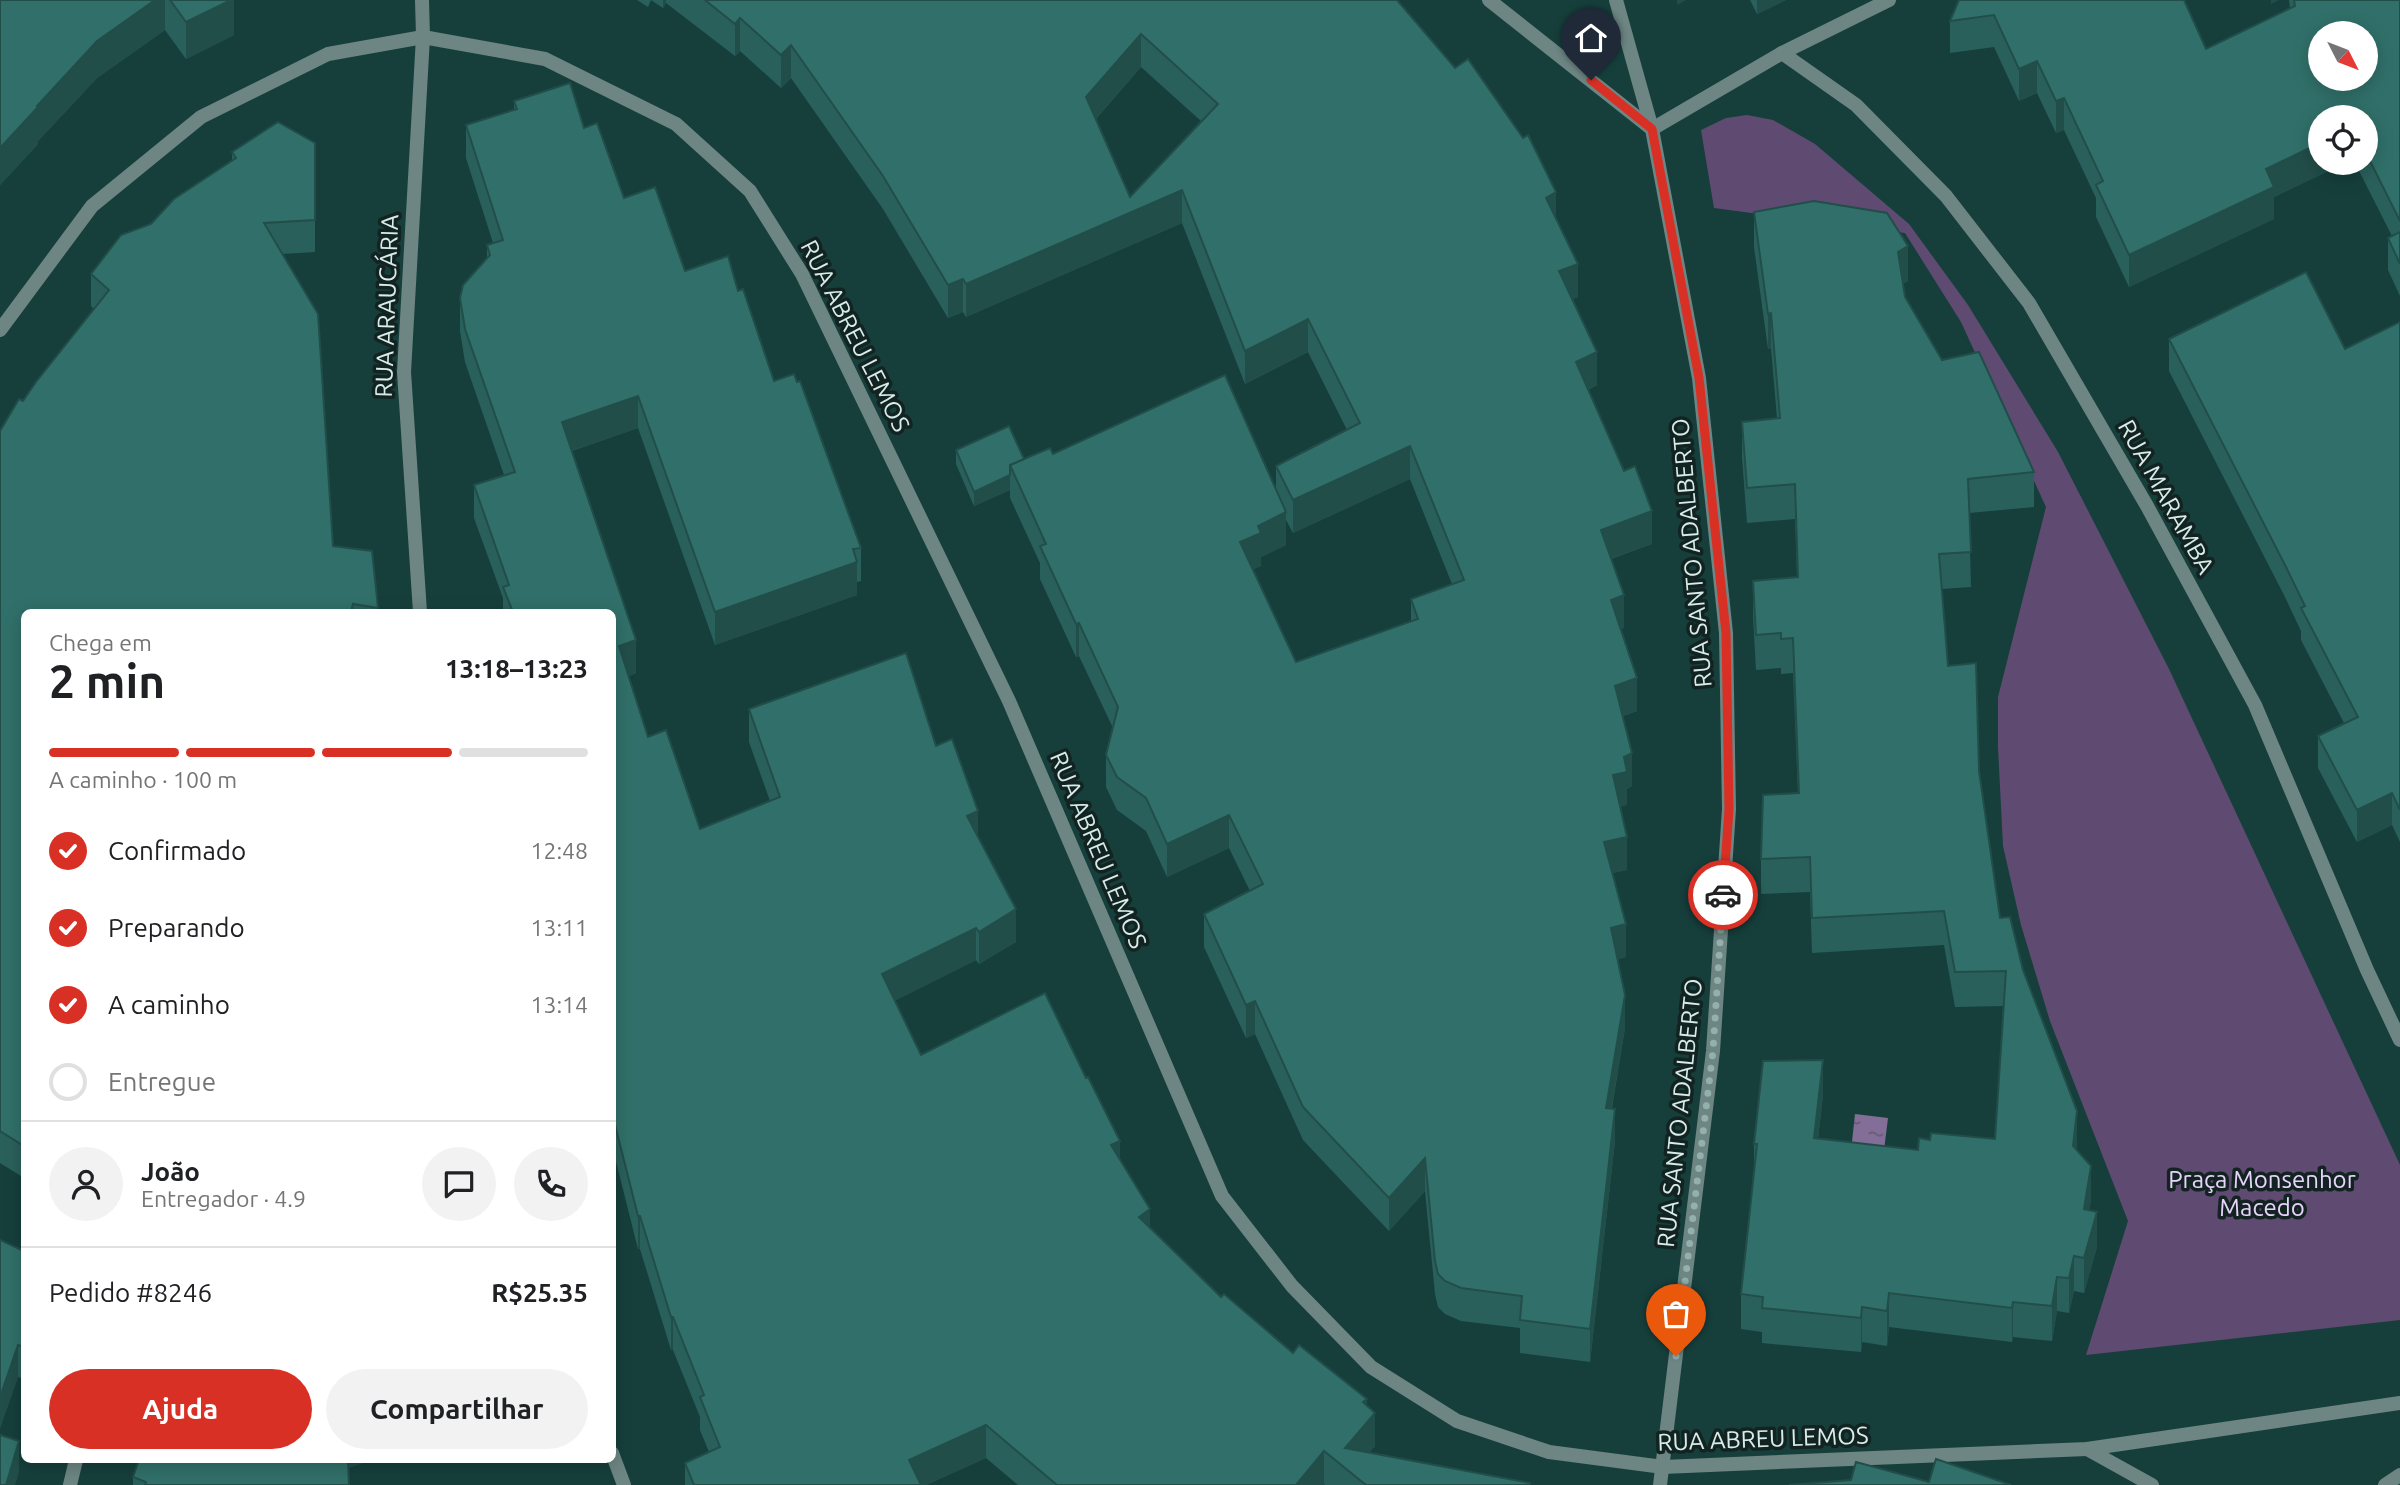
<!DOCTYPE html>
<html lang="pt">
<meta charset="utf-8">
<style>
body{margin:0;font-family:Ubuntu,sans-serif;background:#f2f2f2;color:#202124;height:100vh;display:flex;flex-direction:column;font-size:26px;white-space:nowrap}
*{box-sizing:border-box;margin:0}
p{font-size:23px;color:#757577}
.icon{flex:none;width:38px;height:38px;fill:none;stroke:currentColor;stroke-width:2;stroke-linecap:round;stroke-linejoin:round}
.map{position:relative;flex:1;overflow:hidden}
.drawer{position:absolute;left:21px;top:609px;width:595px;height:854px;display:flex;flex-direction:column;background:#fff;border-radius:10px;box-shadow:0 4px 18px #0003}
.drawer>*{flex:none}
.needle{width:46px;rotate:132deg}
.controls{position:absolute;left:2308px;top:21px;display:grid;gap:14px}
.controls a{display:grid;place-items:center;width:70px;height:70px;border-radius:50%;background:#fff;box-shadow:0 4px 18px #0003;font-size:35px}
.pin{position:absolute;display:grid;place-items:center;width:60px;height:60px;color:#fff;margin:-72px -30px;border-radius:50% 50% 50% 0;rotate:-45deg;box-shadow:0 0 7px #0007}
.pin .icon{rotate:45deg}
.courier{position:absolute;display:grid;place-items:center;width:70px;height:70px;margin:-35px;border:5px solid #d93025;border-radius:50%;background:#fff;color:#222;box-shadow:0 2px 9px #0007}
.head em{font-style:normal;font-weight:700}
.head div{display:flex;flex-direction:column-reverse}
.head{display:flex;align-items:center;justify-content:space-between;height:119px;padding:0 28px}
h1{font-size:46px;font-weight:700;line-height:52px}
.bar{display:grid;grid-template-columns:repeat(4,1fr);gap:10px 7px;align-content:center;height:84px;padding:0 28px}
.bar i{height:9px;border-radius:5px;background:#e0e0e0}
.bar .active{background:#d93025}
.bar p{grid-column:span 4}
.line{display:flex;align-items:center;gap:18px;padding:0 28px;border-top:2px solid #e0e0e0}
.line div{flex:1}
.round{display:grid;place-items:center;flex:none;width:74px;height:74px;border-radius:37px;background:#f2f2f2}
ol{padding:0 28px;list-style:none}
li{display:flex;align-items:center;gap:21px;height:77px}
li p{margin-inline-start:auto}
li .icon{padding:7px;border-radius:50%;background:#d93025;color:#fff;stroke-width:4}
li:last-child{color:#757577}
li i{width:38px;height:38px;border:4px solid #e0e0e0;border-radius:50%}
.cta{display:flex;gap:14px;margin-top:auto;padding:14px 28px}
.cta a{flex:1;height:80px;border-radius:42px;background:#d93025;color:#fff;font-size:28px;font-weight:700;line-height:80px;text-align:center}
.cta a+a{background:#f2f2f2;color:#202124}
.map>svg:first-child{display:block}
.park{fill:#5f4b71}
.water{fill:url(#water-ripples)}
.lines{fill:none;stroke-linecap:round;stroke-linejoin:round}
.minor{stroke:#6d8683;stroke-width:14}
.wall{fill:#2a605b;fill-rule:evenodd}
.shaded-wall{fill:#224e4a}
.building{fill:#31706a;stroke:#224e4a;stroke-width:2;fill-rule:evenodd}
.done{stroke:#93b0ad;stroke-width:7;stroke-dasharray:0 12.6}
.route{stroke:#d93025;stroke-width:9}
.labels{text-anchor:middle;stroke-width:7;stroke-linejoin:round;paint-order:stroke}
.street-label{font-size:24px;fill:#d7edea;stroke:#122321}
.park-label{font-size:24px;fill:#e7d3fb;stroke:#122321}
</style>
<div class="map">
<svg width="2400" height="1485" viewBox="0 0 2400 1485">
<defs>
<pattern id="water-ripples" width="26" height="14" patternUnits="userSpaceOnUse" patternTransform="scale(1.75)"><rect width="26" height="14" fill="#836e97"/><path d="M2 4q2-2 4 0t4 0M15 11q2-2 4 0t4 0" fill="none" stroke="#655c73"/></pattern>
</defs>
<rect width="100%" height="100%" fill="#163f3c"/>
<polygon class="park" points="1747,115 1773,120 1815,144 1909,224 1968,305 2058,452 2169,669 2400,1165 2400,1320 2086,1355 2128,1221 2050,1021 2021,925 2003,846 1998,747 1998,697 2046,507 1961,322 1905,233 1714,208 1701,130 1726,118"/>
<polygon class="water" points="1855,1114 1888,1118 1881,1174 1849,1170"/>
<g class="lines">
<g class="minor">
<polyline points="1489,0 1652,129 1782,53 1889,0"/>
<polyline points="1616,0 1652,129 1699,378 1726,633 1729,809 1713,1051 1660,1485"/>
<polyline points="1782,53 1856,105 1946,196 2029,303 2147,506 2255,705 2367,970 2400,1040"/>
<polyline points="0,330 92,206 201,117 328,54 423,37 545,59 676,124 750,191 802,274 1009,701 1222,1196 1292,1286 1371,1367 1457,1421 1549,1452 1663,1467 2087,1449 2400,1403"/>
<polyline points="420,612 404,372 423,37 422,0"/>
<polyline points="2087,1449 2152,1485"/>
<polyline points="612,1453 624,1485"/>
<polyline points="70,1485 76,1460"/>
<polyline points="2385,1485 2400,1475"/>
</g>
</g>
<g class="wall">
<polygon points="0,0 234,0 234,35 186,59 165,30 97,78 38,141 38,144 0,185"/>
<path d="M637 0H1397L1556 219 1578 297 1572 299 1597 385 1588 390 1652 544 1611 559 1624 628 1620 629 1637 711 1623 716 1632 786 1627 789V805L1620 806 1627 870 1612 873 1626 957 1618 959 1625 1028 1612 1108 1615 1141 1590 1362 1520 1353V1328L1461 1321 1445 1314 1438 1307 1435 1294 1425 1191 1389 1231 1303 1140 1255 1034 1246 1038 1204 947V914L1250 891 1229 848 1167 877 1146 831 1117 810 1106 787V755L1113 728 1079 656 1076 657 1040 579V563L1010 498V490L974 506 956 464V450L1024 459 1053 454 1276 488V466L1347 430 1308 352 1245 384 1182 223 966 317 963 312 948 318 883 209 791 78 781 88 740 51 735 56 666 3 663 8 651 0 648 7ZM1141 67 1201 121 1130 197 1096 119ZM1410 479 1452 584 1411 599V622L1296 662 1253 569 1261 566V557L1286 545V520L1293 533Z"/>
<polygon points="1750,0 1786,0 1757,14"/>
<polygon points="1959,0 2206,49 2290,9 2289,0 2400,0 2400,296 2388,270 2388,238 2392,236 2355,163 2366,163 2366,117 2320,117 2320,163 2345,163 2274,197 2274,219 2129,287 2096,217 2096,198 2064,130 2056,133 2037,93 2019,101 1994,47 1950,53 1950,21"/>
<polygon points="514,101 584,128 624,198 685,271 738,291 774,381 861,548 861,581 857,582 857,595 715,645 638,428 572,451 636,673 629,676 648,737 700,829 770,801 749,742 749,709 936,746 978,838 1016,942 979,964 976,960 894,1001 921,1055 1120,1160 1150,1227 1221,1297 1293,1353 1367,1406 1375,1446 1369,1453 1530,1485 1325,1485 1324,1484 1323,1485 1018,1485 986,1458 926,1485 685,1485 685,1463 709,1452 700,1430 700,1417 673,1350 671,1350 640,1249 638,1249 612,1146 612,612 503,612 503,598 474,518 474,485 504,475 465,362 460,331 460,298 487,259 487,245 493,243 466,158 466,125 514,110"/>
<polygon points="315,143 315,252 282,254 333,546 378,608 378,612 24,612 24,1178 0,1163 0,431 94,309 91,306 91,274 151,224 232,161 232,152"/>
<polygon points="1754,212 1908,281 1903,284 1905,297 1942,360 2034,472 2034,507 1969,513 1971,587 1942,589 1948,666 1979,771 2000,918 2023,970 2077,1146 2077,1150 2091,1200 2089,1210 2097,1247 2084,1293 2074,1291 2069,1313 2057,1311 2052,1341 2013,1337 2012,1342 1889,1327 1887,1346 1862,1342 1861,1352 1762,1343 1762,1332 1741,1329 1741,1294 1754,1173 1754,1144 1823,1095 1818,1139 1918,1150 1930,1140 1995,1139 2003,1006 1955,1007 1944,945 1812,953 1810,892 1761,894 1761,859 1798,793 1793,673 1781,674 1781,668 1756,670 1753,616 1753,581 1797,577 1795,519 1747,523 1742,457 1742,422 1777,418 1771,348 1768,349 1754,247"/>
<polygon points="2400,322 2400,842 2392,825 2357,842 2318,768 2318,736 2344,723 2301,640 2301,631 2285,597 2169,371 2169,339 2345,349"/>
<polygon points="0,1240 24,1251 24,1379 18,1377 0,1428"/>
<polygon points="371,1460 348,1468 349,1485 133,1485 133,1477"/>
</g>
<g class="shaded-wall">
<polygon points="155,0 165,0 165,30 97,78 38,141 38,144 0,185 0,148 37,106 97,41"/>
<polygon points="231,0 234,0 234,35 186,59 186,22"/>
<polygon points="663,0 666,0 666,3 663,8"/>
<polygon points="1677,0 1686,0 1677,5"/>
<polygon points="1757,0 1786,0 1757,14"/>
<polygon points="2271,0 2279,0 2271,4"/>
<polygon points="740,18 740,51 735,56 735,24"/>
<polygon points="1141,34 1141,67 1086,130 1086,97"/>
<polygon points="791,45 791,78 781,88 781,55"/>
<polygon points="2037,61 2037,93 2019,101 2019,69"/>
<polygon points="2064,98 2064,130 2056,133 2056,101"/>
<polygon points="2320,143 2320,163 2345,163 2274,197 2274,219 2129,287 2129,255 2266,169"/>
<polygon points="1182,190 1182,223 966,317 966,284"/>
<polygon points="1556,192 1556,225 1546,198"/>
<polygon points="1908,246 1908,281 1898,287 1898,252"/>
<polygon points="1578,264 1578,297 1559,304 1559,271"/>
<polygon points="963,279 963,312 948,318 948,285"/>
<polygon points="1771,313 1771,348 1768,349 1768,314"/>
<polygon points="1308,319 1308,352 1245,384 1245,351"/>
<polygon points="1597,352 1597,385 1576,395 1576,362"/>
<polygon points="638,396 638,428 562,454 562,422"/>
<polygon points="1410,446 1410,479 1293,533 1293,500"/>
<polygon points="1010,475 1010,490 974,506 974,492"/>
<polygon points="1652,511 1652,544 1601,562 1601,530"/>
<polygon points="1286,512 1286,545 1261,557 1261,566 1240,575 1240,542 1258,526"/>
<polygon points="857,562 857,595 715,645 715,612"/>
<polygon points="1624,595 1624,628 1611,633 1611,600"/>
<polygon points="1079,623 1079,656 1076,657 1076,624"/>
<polygon points="636,640 636,673 619,679 619,646"/>
<polygon points="1637,678 1637,711 1615,718 1615,686"/>
<polygon points="1632,753 1632,786 1627,789 1627,805 1613,808 1613,775 1624,757"/>
<polygon points="2392,793 2392,825 2357,842 2357,810"/>
<polygon points="978,811 978,844 967,816"/>
<polygon points="1229,815 1229,848 1167,877 1167,844"/>
<polygon points="1627,837 1627,870 1604,875 1604,842"/>
<polygon points="1016,909 1016,942 979,964 979,932"/>
<polygon points="1626,924 1626,957 1611,960 1611,928"/>
<polygon points="976,928 976,960 882,1007 882,974"/>
<polygon points="1625,995 1625,1028 1606,1141 1606,1108"/>
<polygon points="1255,1001 1255,1034 1246,1038 1246,1005"/>
<polygon points="1823,1060 1823,1095 1814,1173 1814,1138"/>
<polygon points="1615,1109 1615,1141 1590,1362 1590,1329"/>
<polygon points="2077,1111 2077,1146 2073,1181 2073,1146"/>
<polygon points="1120,1141 1120,1173 1111,1145"/>
<polygon points="1425,1158 1425,1191 1389,1231 1389,1198"/>
<polygon points="2091,1166 2091,1200 2084,1244 2084,1209"/>
<polygon points="1150,1209 1150,1242 1139,1217"/>
<polygon points="2097,1212 2097,1247 2084,1293 2084,1258"/>
<rect x="638" y="1216" width="2" height="33"/>
<polygon points="2074,1256 2074,1291 2069,1313 2069,1278"/>
<polygon points="2057,1277 2057,1311 2052,1341 2052,1306"/>
<polygon points="1889,1293 1889,1327 1887,1346 1887,1311"/>
<polygon points="2013,1302 2013,1337 2012,1342 2012,1308"/>
<polygon points="1862,1307 1862,1342 1861,1352 1861,1318"/>
<rect x="671" y="1317" width="2" height="33"/>
<polygon points="18,1345 18,1377 0,1428 0,1397"/>
<polygon points="1367,1399 1367,1422 1375,1413 1375,1446 1352,1473 1345,1448 1363,1402"/>
<polygon points="986,1425 986,1458 926,1485 909,1485 909,1460"/>
<polygon points="19,1441 19,1472 15,1485 6,1485"/>
<polygon points="1324,1451 1324,1484 1323,1485 1296,1485"/>
<polygon points="346,1460 371,1460 346,1469"/>
</g>
<g class="building">
<polygon points="0,0 155,0 97,41 37,106 38,107 0,148"/>
<polygon points="170,0 231,0 186,22"/>
<path d="M705 0H1397L1455 68 1468 59 1523 138 1528 135 1556 192 1546 198 1578 264 1559 271 1597 352 1576 362 1624 471 1635 466 1652 511 1601 530 1624 595 1611 600 1637 678 1615 686 1632 753 1624 757 1627 772 1613 775 1627 837 1604 842 1626 924 1611 928 1625 995 1606 1108 1615 1109 1590 1329 1520 1320 1522 1296 1461 1288 1445 1281 1438 1274 1435 1261 1425 1158 1389 1198 1303 1107 1255 1001 1246 1005 1204 914 1263 884 1229 815 1167 844 1146 798 1117 777 1106 755 1118 707 1079 623 1076 624 1040 546 1046 544 1010 465 1050 448 1053 454 1225 375 1286 512 1258 526 1261 533 1240 542 1296 662 1418 619 1411 599 1464 580 1410 446 1293 500 1276 466 1360 423 1308 319 1245 351 1182 190 966 284 963 279 948 285 883 176 791 45 781 55 740 18 735 24ZM1141 34 1218 104 1130 197 1086 97Z"/>
<path d="M1959 0H2184L2206 49 2295 6 2294 0H2400V221L2366 153V117H2320V143L2266 169 2274 187 2129 255 2096 185 2103 181 2064 98 2056 101 2037 61 2019 69 1994 15 1950 21ZM2320 33H2366V79H2320Z"/>
<polygon points="570,83 584,128 597,123 624,198 655,187 685,271 728,256 738,291 743,289 774,381 794,374 797,382 800,381 861,548 853,549 857,562 715,612 638,396 562,422 636,640 619,646 648,737 666,730 700,829 780,797 749,709 906,653 936,746 952,739 978,811 967,816 1016,909 979,932 976,928 882,974 921,1055 1045,993 1086,1078 1088,1077 1120,1141 1111,1145 1150,1209 1139,1217 1221,1297 1224,1294 1293,1353 1299,1345 1367,1399 1363,1402 1375,1413 1345,1448 1530,1483 1529,1485 1366,1485 1324,1451 1296,1485 1057,1485 986,1425 909,1460 921,1485 694,1485 685,1463 720,1447 700,1397 704,1395 673,1317 671,1317 640,1216 638,1216 612,1113 612,612 513,612 503,587 509,585 474,485 515,472 465,329 460,298 463,285 490,255 487,245 503,240 466,125 517,109 514,101"/>
<polygon points="278,122 315,143 315,220 264,223 318,314 333,546 372,551 378,608 353,604 351,612 24,612 24,1146 0,1131 0,431 19,399 23,401 36,382 109,290 91,274 121,235 151,224 174,199 236,158 232,152"/>
<polygon points="1814,201 1887,213 1908,246 1898,252 1905,297 1942,360 1979,352 2034,472 1968,479 1971,552 1939,554 1948,666 1976,663 1979,771 2000,918 2010,917 2023,970 2077,1111 2073,1146 2091,1166 2084,1209 2097,1212 2084,1258 2074,1256 2069,1278 2057,1277 2052,1306 2013,1302 2012,1308 1889,1293 1887,1311 1862,1307 1861,1318 1762,1308 1763,1297 1741,1294 1757,1144 1754,1144 1763,1061 1823,1060 1814,1138 1918,1150 1919,1138 1930,1140 1931,1133 1995,1139 2006,971 1955,972 1944,911 1812,918 1810,857 1761,859 1763,795 1799,793 1793,638 1781,639 1781,633 1756,635 1753,581 1798,577 1795,484 1747,488 1742,422 1780,418 1771,313 1768,314 1754,212"/>
<polygon points="2400,232 2400,264 2388,238"/>
<polygon points="2306,272 2345,349 2400,322 2400,810 2392,793 2357,810 2318,736 2358,717 2301,608 2305,606 2285,565 2169,339"/>
<polygon points="1009,426 1024,459 1010,465 1010,475 974,492 956,450"/>
<polygon points="0,1240 24,1251 24,1347 18,1345 0,1397"/>
<polygon points="0,1435 19,1441 6,1485 0,1485"/>
<polygon points="1936,1459 2011,1485 1789,1485 1851,1480 1856,1462 1929,1482"/>
<polygon points="139,1460 348,1460 349,1485 145,1485 146,1482 133,1477"/>
</g>
<g class="lines">
<polyline class="done" points="1676,1356 1713,1051 1723,895"/>
<polyline class="route" points="1591,80 1652,129 1699,378 1726,633 1729,809 1723,895"/>
</g>
<g class="labels">
<g class="street-label">
<text transform="translate(387 306) rotate(-88)" y="8">RUA ARAUCÁRIA</text>
<text transform="translate(855 336) rotate(63)" y="8">RUA ABREU LEMOS</text>
<text transform="translate(2166 497) rotate(61)" y="8">RUA MARAMBA</text>
<text transform="translate(1692 553) rotate(-95)" y="8">RUA SANTO ADALBERTO</text>
<text transform="translate(1098 850) rotate(67)" y="8">RUA ABREU LEMOS</text>
<text transform="translate(1680 1113) rotate(-84)" y="8">RUA SANTO ADALBERTO</text>
<text transform="translate(1763 1439) rotate(-2)" y="8">RUA ABREU LEMOS</text>
</g>
<g class="park-label">
<text x="2262" y="1188">Praça Monsenhor<tspan x="2262" dy="28">Macedo</tspan></text>
</g>
</g>
</svg>
<div class="controls">
<a><svg class="needle" viewBox="-14 -14 28 28"><path d="M0-13l5 13h-10z" fill="#e53935"/><path d="M0 13l5-13h-10z" fill="#757577"/></svg></a>
<a><svg class="icon" aria-label="locate" viewBox="0 0 24 24"><circle cx="12" cy="12" r="6"/><path d="M12 2v4M12 18v4M2 12h4M18 12h4"/></svg></a>
</div>
<div class="pin" style="left:1676px;top:1356px;background:#ea580c"><svg class="icon" aria-label="bag" viewBox="0 0 24 24"><path d="M5 8h14l-1 12H6zM9 8a3 3 0 0 1 6 0"/></svg></div>
<div class="pin" style="left:1591px;top:80px;background:#1f2937"><svg class="icon" aria-label="home" viewBox="0 0 24 24"><path d="M3 11l9-7 9 7M6 9v11h12V9"/></svg></div>
<div class="courier" style="left:1723px;top:895px"><svg class="icon" aria-label="car" viewBox="0 0 24 24"><path d="M5 17H2v-5l4-1 3-4h7l3 4 3 1v5h-3M9 17h6M6 11h13"/><circle cx="7" cy="17" r="2"/><circle cx="17" cy="17" r="2"/></svg></div>
<section class="drawer">
<div class="head"><div><h1>2 min</h1><p>Chega em</p></div><em>13:18–13:23</em></div>
<div class="bar"><i class="active"></i><i class="active"></i><i class="active"></i><i></i><p>A caminho · 100 m</p></div>
<ol>
<li><svg class="icon" aria-label="check" viewBox="0 0 24 24"><path d="M5 12l5 5 9-10"/></svg>Confirmado<p>12:48</p></li>
<li><svg class="icon" aria-label="check" viewBox="0 0 24 24"><path d="M5 12l5 5 9-10"/></svg>Preparando<p>13:11</p></li>
<li><svg class="icon" aria-label="check" viewBox="0 0 24 24"><path d="M5 12l5 5 9-10"/></svg>A caminho<p>13:14</p></li>
<li><i></i>Entregue</li>
</ol>
<div class="line" style="height:126px"><a class="round"><svg class="icon" aria-label="person" viewBox="0 0 24 24"><circle cx="12" cy="8" r="4"/><path d="M4 21q1-7 8-7t8 7"/></svg></a><div><b>João</b><p>Entregador · 4.9</p></div><a class="round"><svg class="icon" aria-label="chat" viewBox="0 0 24 24"><path d="M4 5h16v11H9l-5 4z"/></svg></a><a class="round"><svg class="icon" aria-label="phone" viewBox="0 0 24 24"><path d="M5 4h4l2 5-3 2q2 4 5 5l2-3 5 2v4C11 20 4 13 5 4z"/></svg></a></div>
<div class="line" style="height:91px"><div>Pedido #8246</div><b>R$25.35</b></div>
<div class="cta"><a>Ajuda</a><a>Compartilhar</a></div>
</section>
</div>
